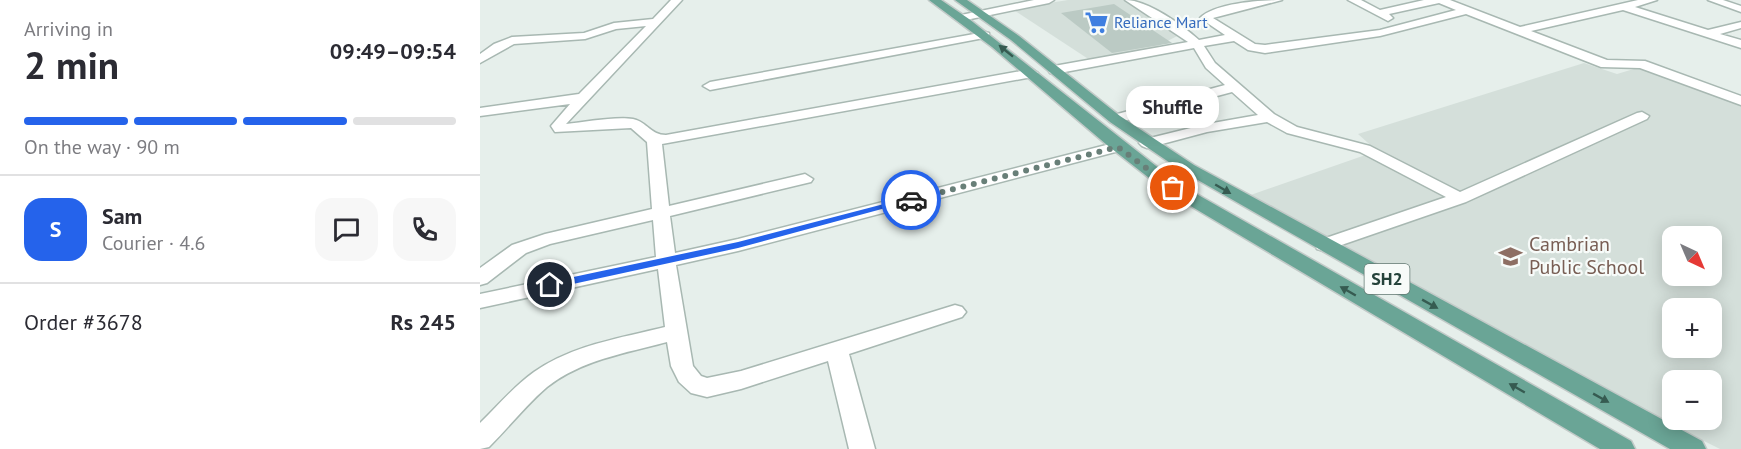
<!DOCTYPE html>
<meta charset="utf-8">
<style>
body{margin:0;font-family:"PT Sans",sans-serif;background:#f7f7f7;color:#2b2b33;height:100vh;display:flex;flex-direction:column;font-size:22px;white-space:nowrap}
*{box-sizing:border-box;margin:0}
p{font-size:20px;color:#7c7c81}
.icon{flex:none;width:33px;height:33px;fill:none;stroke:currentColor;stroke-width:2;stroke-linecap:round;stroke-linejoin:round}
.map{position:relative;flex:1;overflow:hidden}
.side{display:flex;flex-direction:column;background:#fff;width:480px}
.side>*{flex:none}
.needle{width:39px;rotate:136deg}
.tools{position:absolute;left:1182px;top:226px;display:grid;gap:12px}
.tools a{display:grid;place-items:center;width:60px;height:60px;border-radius:12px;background:#fff;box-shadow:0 3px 15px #0003;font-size:30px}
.pin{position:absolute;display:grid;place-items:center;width:51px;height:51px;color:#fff;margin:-26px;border:3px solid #fff;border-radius:50%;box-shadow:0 2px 6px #0007}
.courier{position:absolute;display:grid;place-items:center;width:60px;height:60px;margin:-30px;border:4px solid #2563eb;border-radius:50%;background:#fff;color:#222;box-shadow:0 2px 8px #0007}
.bubble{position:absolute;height:42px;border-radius:18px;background:#fff;box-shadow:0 3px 15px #0003;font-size:20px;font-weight:600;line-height:42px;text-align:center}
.overview em{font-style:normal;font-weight:600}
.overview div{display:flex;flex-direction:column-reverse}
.overview{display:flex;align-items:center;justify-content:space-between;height:102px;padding:0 24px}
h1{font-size:39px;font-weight:600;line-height:45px}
.bar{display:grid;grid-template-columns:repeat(4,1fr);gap:9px 6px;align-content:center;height:72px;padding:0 24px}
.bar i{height:8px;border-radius:4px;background:#e1e1e2}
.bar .selected{background:#2563eb}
.bar p{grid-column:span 4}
.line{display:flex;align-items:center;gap:15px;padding:0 24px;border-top:2px solid #e1e1e2}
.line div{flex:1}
.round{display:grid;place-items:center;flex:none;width:63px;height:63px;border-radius:18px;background:#f7f7f7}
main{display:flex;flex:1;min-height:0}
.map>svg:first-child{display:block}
.built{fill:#d4dfda;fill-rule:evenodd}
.building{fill:#bbcac4}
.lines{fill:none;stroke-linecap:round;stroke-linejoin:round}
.minor-casing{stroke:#a8b8b2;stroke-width:3}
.major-casing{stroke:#c2cac8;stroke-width:3}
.minor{fill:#fff;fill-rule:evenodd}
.major{fill:#6aa596;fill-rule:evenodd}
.oneway{fill:#365b51}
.route{fill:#2563eb}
.done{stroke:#687f78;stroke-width:6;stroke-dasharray:0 10.8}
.labels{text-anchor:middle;stroke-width:4.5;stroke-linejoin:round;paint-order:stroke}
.far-shop-label{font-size:16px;fill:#366cbe;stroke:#f7fbf9;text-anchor:start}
.shield{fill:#f7fbf9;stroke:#637a73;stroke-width:1.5}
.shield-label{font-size:18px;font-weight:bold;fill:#24423a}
.education-label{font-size:20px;fill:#785e54;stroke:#f7fbf9;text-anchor:start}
</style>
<main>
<section class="side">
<div class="overview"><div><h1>2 min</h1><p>Arriving in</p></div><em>09:49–09:54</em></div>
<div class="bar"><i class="selected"></i><i class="selected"></i><i class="selected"></i><i></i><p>On the way · 90 m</p></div>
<div class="line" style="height:108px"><b class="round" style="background:#2563eb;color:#fff">S</b><div><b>Sam</b><p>Courier · 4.6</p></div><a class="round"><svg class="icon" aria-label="chat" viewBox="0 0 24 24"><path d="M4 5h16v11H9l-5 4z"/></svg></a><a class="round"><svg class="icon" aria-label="phone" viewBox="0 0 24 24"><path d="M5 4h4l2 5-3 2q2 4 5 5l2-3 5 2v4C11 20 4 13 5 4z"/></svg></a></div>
<div class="line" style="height:78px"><div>Order #3678</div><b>Rs 245</b></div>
</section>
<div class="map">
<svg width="1261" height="449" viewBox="0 0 1261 449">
<rect width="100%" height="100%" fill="#e6efeb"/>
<g class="built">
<polygon points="588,0 644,0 701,34 651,60 619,66 532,9"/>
<path d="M1104 63 1137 74 1167 65 1261 103V449H1240L1008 333 762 198 897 151 878 134ZM1192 237H1232V276H1192ZM1192 309H1232V348H1192ZM1192 381H1232V420H1192Z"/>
</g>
<polygon class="building" points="634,4 692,43 632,53 581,13"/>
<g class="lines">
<defs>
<g id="minor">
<path d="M191 0H202L86 124C105 122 136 116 153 119 167 122 171 135 186 135L552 69 558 73 552 77 182 144 189 206 325 174 333 179 331 182 190 216 195 253 258 239 638 142 646 147 643 150 258 251 196 265 213 366 221 376 227 378 261 371 475 305 482 307 486 312 482 317 369 354 395 449H369L348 361 261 389 227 397 211 393 199 382 191 366 187 342C146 353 101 360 67 387 46 405 29 427 9 447L0 449V423C18 406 34 386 54 372 92 345 141 338 185 327L178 269 0 308V294L176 257 173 220 70 244 46 253 7 283 0 285V268L32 245 65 234 172 209 167 142 151 128 75 132 71 126 90 104 0 116V108L99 94 166 26 136 29 105 39 34 44 0 63V54L14 44 32 37 104 33 134 23 173 19Z"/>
<polygon points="554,0 574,0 569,3 481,21 476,18 481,15"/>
<path d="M645 0C668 0 702 25 719 40L745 35 720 18C734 3 781 0 802 0L733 18 775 44 785 45 900 30 976 10 959 3 909 14 913 18 908 21 868 0H881L900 10 944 0H970L1040 27 1158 0H1177L1155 7 1228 30 1261 22V28L1240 34 1261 40V48L1143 10 1051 31 1127 60 1165 61 1261 96V105L1160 68 1121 67 986 14 900 36 785 53 768 50 754 41 724 46 735 63 794 114 817 127 890 146 980 192 1157 113 1162 112 1169 116 1167 119 986 202 844 251 837 249 835 245 837 241 966 197 880 152 807 133 787 122 727 132 667 148 662 146 659 143 662 140 727 124 778 115 752 92 640 122H630L628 119 630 116 745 85 726 68 714 48 574 74 570 73 568 70 574 66 708 42Z"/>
<polygon points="1228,0 1243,0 1261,6 1261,12"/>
<polygon points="505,32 509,33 509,37 230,90 223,86 230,82"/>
</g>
<g id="major">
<polygon points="449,0 461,0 489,19 699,184 1151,441 1155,449 1120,449 687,192 627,145 512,47"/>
<polygon points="475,0 487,0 539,36 640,116 714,165 1222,441 1226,449 1190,449 702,171 630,122 531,40"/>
</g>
</defs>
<use href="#minor" class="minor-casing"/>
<use href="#major" class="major-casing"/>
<use href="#minor" class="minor"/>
<use href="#major" class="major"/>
</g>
<defs><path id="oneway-solid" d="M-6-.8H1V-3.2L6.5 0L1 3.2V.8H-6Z" transform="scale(1.5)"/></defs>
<g class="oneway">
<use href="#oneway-solid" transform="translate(526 51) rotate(-141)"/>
<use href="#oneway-solid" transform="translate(743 189) rotate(30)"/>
<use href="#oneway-solid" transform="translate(868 291) rotate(-150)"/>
<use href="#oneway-solid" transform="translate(950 304) rotate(29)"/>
<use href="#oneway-solid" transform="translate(1037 388) rotate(-150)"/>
<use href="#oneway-solid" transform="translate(1121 398) rotate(29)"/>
</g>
<polygon class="route" points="427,198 435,200 258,248 70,289 64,285 70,282 258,242"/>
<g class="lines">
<polyline class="done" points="431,200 638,147 693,188"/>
</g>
<defs>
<symbol id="supermarket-bare" viewBox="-9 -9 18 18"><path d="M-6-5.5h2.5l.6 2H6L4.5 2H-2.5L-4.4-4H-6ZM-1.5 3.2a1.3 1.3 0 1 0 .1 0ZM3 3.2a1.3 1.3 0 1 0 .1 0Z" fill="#3f7fe0" stroke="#f7fbf9" stroke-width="2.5" paint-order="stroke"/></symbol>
<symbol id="school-bare" viewBox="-9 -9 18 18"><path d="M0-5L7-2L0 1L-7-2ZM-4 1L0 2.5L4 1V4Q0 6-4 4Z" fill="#8d6e63" stroke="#f7fbf9" stroke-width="2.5" paint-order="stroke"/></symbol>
</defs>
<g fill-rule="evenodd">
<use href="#supermarket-bare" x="600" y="6" width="33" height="33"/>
<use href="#school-bare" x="1014" y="240" width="33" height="33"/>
</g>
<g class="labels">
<g class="far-shop-label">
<text x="634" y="28">Reliance Mart</text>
</g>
<rect class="shield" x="884.5" y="264" width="45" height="30" rx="4.5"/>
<g class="shield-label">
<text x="907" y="285">SH2</text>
</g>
<g class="education-label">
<text x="1049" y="251">Cambrian<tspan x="1049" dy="23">Public School</tspan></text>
</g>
</g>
</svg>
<div class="tools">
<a><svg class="needle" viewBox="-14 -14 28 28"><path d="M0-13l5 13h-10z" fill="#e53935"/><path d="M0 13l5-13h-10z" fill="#7c7c81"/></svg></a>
<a>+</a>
<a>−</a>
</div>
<div class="pin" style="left:693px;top:188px;background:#ea580c"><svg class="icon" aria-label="bag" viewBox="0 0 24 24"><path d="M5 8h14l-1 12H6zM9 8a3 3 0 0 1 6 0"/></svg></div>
<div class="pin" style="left:70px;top:285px;background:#1f2937"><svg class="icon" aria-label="home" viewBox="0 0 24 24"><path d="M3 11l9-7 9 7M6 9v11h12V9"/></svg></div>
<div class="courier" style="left:431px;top:200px"><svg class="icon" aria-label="car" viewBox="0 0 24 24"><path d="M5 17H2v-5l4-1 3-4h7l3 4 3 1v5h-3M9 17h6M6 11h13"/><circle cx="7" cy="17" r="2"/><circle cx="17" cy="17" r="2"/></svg></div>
<div class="bubble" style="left:646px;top:86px;width:93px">Shuffle</div>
</div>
</main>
